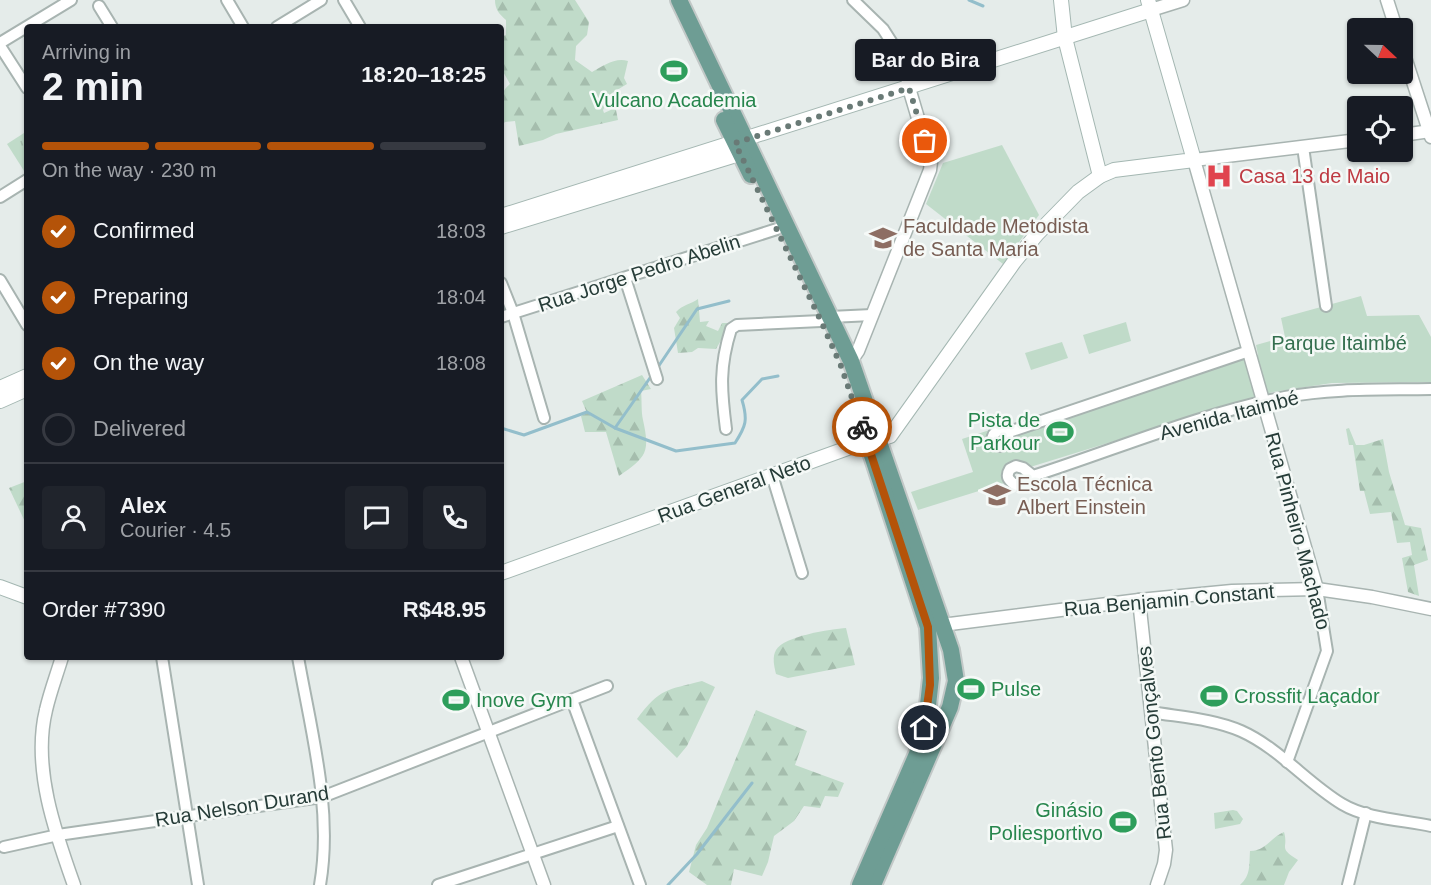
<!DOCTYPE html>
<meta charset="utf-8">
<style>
body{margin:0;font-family:Helvetica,sans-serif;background:#20242c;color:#f1f3f6;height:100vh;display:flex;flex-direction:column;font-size:22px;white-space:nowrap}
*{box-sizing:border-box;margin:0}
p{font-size:20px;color:#9ea1a6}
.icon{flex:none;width:33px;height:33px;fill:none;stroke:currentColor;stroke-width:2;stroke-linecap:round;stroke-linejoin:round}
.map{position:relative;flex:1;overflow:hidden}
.sheet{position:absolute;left:24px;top:24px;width:480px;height:636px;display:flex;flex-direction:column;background:#171b24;border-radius:6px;box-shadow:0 2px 4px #0004}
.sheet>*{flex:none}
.needle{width:39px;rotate:112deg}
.fabs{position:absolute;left:1347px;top:18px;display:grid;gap:12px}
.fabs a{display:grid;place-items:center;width:66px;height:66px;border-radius:6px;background:#171b24;box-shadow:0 2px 4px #0004;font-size:30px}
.pin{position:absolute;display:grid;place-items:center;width:51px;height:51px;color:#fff;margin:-26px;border:3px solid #fff;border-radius:50%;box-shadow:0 2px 6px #0007}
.courier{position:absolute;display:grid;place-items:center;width:60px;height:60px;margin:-30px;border:4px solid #b45309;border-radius:50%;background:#fff;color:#222;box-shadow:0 2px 8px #0007}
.bubble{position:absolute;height:42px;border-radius:6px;background:#171b24;box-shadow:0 2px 4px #0004;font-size:20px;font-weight:700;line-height:42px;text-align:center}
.head em{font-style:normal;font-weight:700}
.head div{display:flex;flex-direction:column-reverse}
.head{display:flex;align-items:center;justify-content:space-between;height:102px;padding:0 18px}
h1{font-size:39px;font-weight:700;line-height:45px}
.bar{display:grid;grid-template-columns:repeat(4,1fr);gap:9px 6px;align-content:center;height:72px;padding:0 18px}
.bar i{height:8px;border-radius:4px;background:#363941}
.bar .on{background:#b45309}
.bar p{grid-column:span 4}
.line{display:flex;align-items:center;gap:15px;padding:0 18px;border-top:2px solid #363941}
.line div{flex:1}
.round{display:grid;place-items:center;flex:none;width:63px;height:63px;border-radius:6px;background:#20242c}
ol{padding:0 18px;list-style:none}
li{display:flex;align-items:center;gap:18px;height:66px}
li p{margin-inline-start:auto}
li .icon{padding:6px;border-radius:50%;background:#b45309;color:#fff;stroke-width:4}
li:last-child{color:#9ea1a6}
li i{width:33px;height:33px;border:3px solid #363941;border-radius:50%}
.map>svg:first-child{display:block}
.grass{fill:url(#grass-tufts)}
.forest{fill:url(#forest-firs)}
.park{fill:#c0dbc9}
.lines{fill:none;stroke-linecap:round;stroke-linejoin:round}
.stream{stroke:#93becb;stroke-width:3}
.minor-casing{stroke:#a8b4b1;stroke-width:14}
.tertiary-casing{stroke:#a8b4b1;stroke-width:15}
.secondary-casing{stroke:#a4b7b2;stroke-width:16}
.primary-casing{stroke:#c2c8c7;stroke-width:20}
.minor{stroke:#fff;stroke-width:10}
.tertiary{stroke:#fff;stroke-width:12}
.secondary{stroke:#fff;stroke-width:14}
.primary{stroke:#6e9d94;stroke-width:16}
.done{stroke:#697a76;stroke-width:6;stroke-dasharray:0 10.8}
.route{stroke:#b45309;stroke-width:8}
.labels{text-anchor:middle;stroke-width:5;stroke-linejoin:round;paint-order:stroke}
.leisure-label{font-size:20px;fill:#27864d;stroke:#f5f9f7;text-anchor:start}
.health-label{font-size:20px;fill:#be3a42;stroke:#f5f9f7;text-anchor:start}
.education-label{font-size:20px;fill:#785e54;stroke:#f5f9f7;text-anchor:start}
.street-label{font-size:20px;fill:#263c38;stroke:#f5f9f7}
.park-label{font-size:20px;fill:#346f4f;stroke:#f5f9f7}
</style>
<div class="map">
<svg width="1431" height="885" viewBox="0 0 1431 885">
<defs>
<pattern id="grass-tufts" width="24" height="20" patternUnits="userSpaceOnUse" patternTransform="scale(1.5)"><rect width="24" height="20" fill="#c0dbc9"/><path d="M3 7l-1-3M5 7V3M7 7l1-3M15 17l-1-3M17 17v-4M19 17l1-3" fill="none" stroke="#a5bdad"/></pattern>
<pattern id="forest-firs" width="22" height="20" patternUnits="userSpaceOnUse" patternTransform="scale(1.5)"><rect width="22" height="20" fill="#c0dbc9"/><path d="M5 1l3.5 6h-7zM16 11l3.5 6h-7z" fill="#a5bdad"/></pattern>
</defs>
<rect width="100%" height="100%" fill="#e5ecea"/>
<polygon class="grass" points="24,133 27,138 26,174 7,144"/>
<g class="forest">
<path d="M495 0H575L589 22 587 35 576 46 575 60 592 72C603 66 615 57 628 61L624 78 627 84 612 93 603 110 604 113 613 109 616 110 618 120 556 134 543 140 519 146 515 121 505 122 501 126C501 110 497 94 510 84L501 68V37L506 35V20C499 14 495 9 495 0Z"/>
<path d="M698 299 700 322 709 321 706 326 718 331 722 323H731L716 349 698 348 692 352 678 353 674 328 680 318 676 312C682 305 691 304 698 299Z"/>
<path d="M642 375 651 389 641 391C642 400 641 411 643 420 650 452 647 457 619 476L606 432H585L581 416 587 413 582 401Z"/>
<polygon points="1349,428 1356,445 1364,445 1383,439 1389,472 1405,525 1421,528 1428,560 1414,565 1419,596 1408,592 1402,558 1412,555 1410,542 1397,543 1391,512 1370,514 1364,491 1360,491 1353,445 1349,445 1346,429"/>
<polygon points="27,481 27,526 9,488"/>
<path d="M846 628 855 665 788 678 776 674C774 666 772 657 776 650 784 636 831 629 846 628Z"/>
<path d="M702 681 715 687 687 746 677 758 637 719C660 688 667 690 702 681Z"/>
<polygon points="756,710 807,731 795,765 844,783 838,797 825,796 820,808 804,806 794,821 774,836 768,862 762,876 734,869 731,885 707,885 689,872 696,845 707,828"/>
<polygon points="1233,810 1237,811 1243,819 1240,824 1215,829 1214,813"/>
<path d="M1284 832C1289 849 1277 847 1298 860L1289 872 1284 885H1240C1251 875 1249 865 1250 851 1266 851 1271 837 1284 832Z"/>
</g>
<g class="park">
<polygon points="1002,145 1039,215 1003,264 926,204 943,163"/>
<polygon points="1361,296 1367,316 1419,315 1431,337 1431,382 1332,383 1273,392 1027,468 1013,473 1014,480 918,510 911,492 973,472 962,439 1011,423 1017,433 1258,355 1256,345 1285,337 1281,318"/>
<polygon points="1126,322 1131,341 1089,354 1083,335"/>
<polygon points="1062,342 1068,358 1031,370 1025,353"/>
</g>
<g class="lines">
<g class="stream">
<polyline points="969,0 983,6"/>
<polyline points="658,367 697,309 729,301"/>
<polyline points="501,428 524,435 587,412 615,428 652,375"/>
<path d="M615 428 676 451 735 443C746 426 748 420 742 400L762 379 778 376"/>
<polyline points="668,885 697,854 752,783"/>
</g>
<defs>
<g id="minor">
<polyline points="227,0 243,27"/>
<polyline points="344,0 360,27"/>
<polyline points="853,0 883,29 899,54 909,88"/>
<polyline points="99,6 112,27"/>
<polyline points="277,27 321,0"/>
<polyline points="0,43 71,0"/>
<polyline points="0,46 27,88"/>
<polyline points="1303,147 1326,306"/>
<polyline points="0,197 27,180"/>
<polyline points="625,278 657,379"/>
<polyline points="0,280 27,325"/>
<polyline points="501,283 513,313 544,418"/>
<polyline points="501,317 777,229"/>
<polyline points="830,317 872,315"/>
<path d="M726 429C721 390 719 367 731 329L737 325 821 321"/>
<path d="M1009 432C1008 439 1007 444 1000 446L992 441C993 430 1000 428 1009 432L1249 351"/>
<polyline points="772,475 802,573"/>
<path d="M1033 476 1015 485C1009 480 1005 477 1010 469L1016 466 1023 468 1033 476C1117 449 1199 414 1285 397 1333 388 1382 390 1431 389"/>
<polyline points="162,657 198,885"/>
<path d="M298 657C311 731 333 810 320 885"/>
<polyline points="572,700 640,885"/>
<path d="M1151 712C1180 717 1214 719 1241 731 1279 748 1307 783 1342 804 1367 819 1403 820 1431 826"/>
<polyline points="1287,762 1327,651 1317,589"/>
<polyline points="4,847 58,835 322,797 607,686"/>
<polyline points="438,885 618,826"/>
<polyline points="1348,885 1366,813"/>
</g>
<g id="tertiary">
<polyline points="1387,0 1396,28"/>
<polyline points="1151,10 1183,0"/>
<polyline points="1402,48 1431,137"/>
<polyline points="1402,135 1431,131"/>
<polyline points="851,361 858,351 930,170 931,162 909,88"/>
<polyline points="1317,589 1194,160 1358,140"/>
<polyline points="1139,600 1166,850 1164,864 1157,885"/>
<polyline points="942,625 1139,600 1232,591 1317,589 1372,597 1431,609"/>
<path d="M62 657C57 674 50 692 46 710 32 767 55 832 74 885"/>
<polyline points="461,657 544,885"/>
</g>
<g id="secondary">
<polyline points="1061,0 1065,38 1100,176"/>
<polyline points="501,216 1151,10"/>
<polyline points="501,227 749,151"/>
<polyline points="0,388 27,376"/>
<polyline points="0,401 27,389"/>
<polyline points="501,573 859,444 890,436 1014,262 1037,234 1078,192 1100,176 1114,170 1194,160 1148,0"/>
<polyline points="0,587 27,597"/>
</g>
<g id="primary">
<polyline points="679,0 851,361 951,650 956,681 950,707 873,885"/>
<polyline points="724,120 751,175"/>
<polyline points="860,885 917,754 927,714 931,678 928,627 866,437"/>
</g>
</defs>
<use href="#minor" class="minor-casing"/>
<use href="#tertiary" class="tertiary-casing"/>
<use href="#secondary" class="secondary-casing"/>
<use href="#primary" class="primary-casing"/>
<use href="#minor" class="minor"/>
<use href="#tertiary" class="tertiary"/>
<use href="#secondary" class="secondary"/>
<use href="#primary" class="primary"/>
</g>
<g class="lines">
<polyline class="done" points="862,427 841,366 821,321 735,143 909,88 925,141"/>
<polyline class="route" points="862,427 928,627 930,685 924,728"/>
</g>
<defs>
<symbol id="stadium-bare" viewBox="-9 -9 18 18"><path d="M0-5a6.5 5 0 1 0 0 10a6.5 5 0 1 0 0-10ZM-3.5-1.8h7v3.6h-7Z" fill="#2e9e5b" stroke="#f5f9f7" stroke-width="2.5" paint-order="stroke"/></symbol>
<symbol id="hospital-bare" viewBox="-9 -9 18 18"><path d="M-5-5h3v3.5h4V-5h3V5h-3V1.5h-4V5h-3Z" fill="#e0444e" stroke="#f5f9f7" stroke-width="2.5" paint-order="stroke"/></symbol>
<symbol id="university-bare" viewBox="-9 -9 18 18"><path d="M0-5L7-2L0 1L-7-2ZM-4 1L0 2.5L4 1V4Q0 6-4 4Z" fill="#8d6e63" stroke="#f5f9f7" stroke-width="2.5" paint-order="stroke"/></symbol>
</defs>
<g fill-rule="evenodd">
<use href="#stadium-bare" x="655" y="52" width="38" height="38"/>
<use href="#hospital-bare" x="1200" y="157" width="38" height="38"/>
<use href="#university-bare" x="864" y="219" width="38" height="38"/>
<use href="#stadium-bare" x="1041" y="413" width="38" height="38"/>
<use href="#university-bare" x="978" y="476" width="38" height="38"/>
<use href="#stadium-bare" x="952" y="670" width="38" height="38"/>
<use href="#stadium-bare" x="1195" y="677" width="38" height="38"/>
<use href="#stadium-bare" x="437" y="681" width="38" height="38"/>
<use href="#stadium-bare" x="1104" y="803" width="38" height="38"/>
</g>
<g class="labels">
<g class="leisure-label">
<text x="674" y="107" text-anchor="middle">Vulcano Academia</text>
<text x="1040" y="427" text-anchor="end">Pista de<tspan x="1040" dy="23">Parkour</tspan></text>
<text x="991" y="696">Pulse</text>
<text x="1234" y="703">Crossfit Laçador</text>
<text x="476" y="707">Inove Gym</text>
<text x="1103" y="817" text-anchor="end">Ginásio<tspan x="1103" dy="23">Poliesportivo</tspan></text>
</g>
<g class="health-label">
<text x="1239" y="183">Casa 13 de Maio</text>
</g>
<g class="education-label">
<text x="903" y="233">Faculdade Metodista<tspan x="903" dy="23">de Santa Maria</tspan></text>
<text x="1017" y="491">Escola Técnica<tspan x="1017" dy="23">Albert Einstein</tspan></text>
</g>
<g class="street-label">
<text transform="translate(639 273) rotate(-18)" y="7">Rua Jorge Pedro Abelin</text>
<text transform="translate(1229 415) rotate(-15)" y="7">Avenida Itaimbé</text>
<text transform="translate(734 489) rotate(-20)" y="7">Rua General Neto</text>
<text transform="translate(1298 531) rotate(75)" y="7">Rua Pinheiro Machado</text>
<text transform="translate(1169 600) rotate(-5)" y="7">Rua Benjamin Constant</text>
<text transform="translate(1154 743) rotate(-96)" y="7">Rua Bento Gonçalves</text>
<text transform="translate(242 806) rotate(-9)" y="7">Rua Nelson Durand</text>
</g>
<g class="park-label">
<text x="1339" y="350">Parque Itaimbé</text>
</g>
</g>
</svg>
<div class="fabs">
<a><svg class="needle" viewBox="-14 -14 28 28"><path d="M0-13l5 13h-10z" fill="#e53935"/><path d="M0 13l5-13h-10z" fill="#9ea1a6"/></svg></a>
<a><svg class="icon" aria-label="locate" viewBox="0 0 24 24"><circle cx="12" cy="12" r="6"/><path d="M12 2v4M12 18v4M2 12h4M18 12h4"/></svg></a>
</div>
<div class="pin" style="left:925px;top:141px;background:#ea580c"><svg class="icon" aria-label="bag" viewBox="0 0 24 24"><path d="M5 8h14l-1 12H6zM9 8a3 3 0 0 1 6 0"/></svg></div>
<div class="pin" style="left:924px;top:728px;background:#1f2937"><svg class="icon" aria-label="home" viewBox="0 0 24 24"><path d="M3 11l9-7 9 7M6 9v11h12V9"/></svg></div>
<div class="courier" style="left:862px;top:427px"><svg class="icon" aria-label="bike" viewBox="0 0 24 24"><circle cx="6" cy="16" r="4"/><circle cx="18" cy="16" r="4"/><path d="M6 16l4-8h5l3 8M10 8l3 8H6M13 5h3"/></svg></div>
<div class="bubble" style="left:855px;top:39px;width:141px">Bar do Bira</div>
<section class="sheet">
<div class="head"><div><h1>2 min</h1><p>Arriving in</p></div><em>18:20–18:25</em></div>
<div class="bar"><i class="on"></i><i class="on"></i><i class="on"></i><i></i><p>On the way · 230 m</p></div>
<ol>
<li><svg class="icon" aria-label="check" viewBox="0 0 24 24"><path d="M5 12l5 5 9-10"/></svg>Confirmed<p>18:03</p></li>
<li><svg class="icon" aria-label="check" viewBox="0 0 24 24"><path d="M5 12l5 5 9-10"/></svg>Preparing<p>18:04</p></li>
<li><svg class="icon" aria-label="check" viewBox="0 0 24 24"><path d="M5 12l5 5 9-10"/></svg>On the way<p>18:08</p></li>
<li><i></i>Delivered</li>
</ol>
<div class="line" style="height:108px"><a class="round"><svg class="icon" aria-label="person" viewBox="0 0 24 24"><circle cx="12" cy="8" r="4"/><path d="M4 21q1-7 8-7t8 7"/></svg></a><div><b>Alex</b><p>Courier · 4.5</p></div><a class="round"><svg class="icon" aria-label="chat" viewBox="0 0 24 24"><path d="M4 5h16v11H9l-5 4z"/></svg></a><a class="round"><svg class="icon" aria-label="phone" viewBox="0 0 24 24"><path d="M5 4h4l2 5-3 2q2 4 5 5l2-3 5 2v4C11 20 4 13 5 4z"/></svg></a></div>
<div class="line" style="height:78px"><div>Order #7390</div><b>R$48.95</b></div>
</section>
</div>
